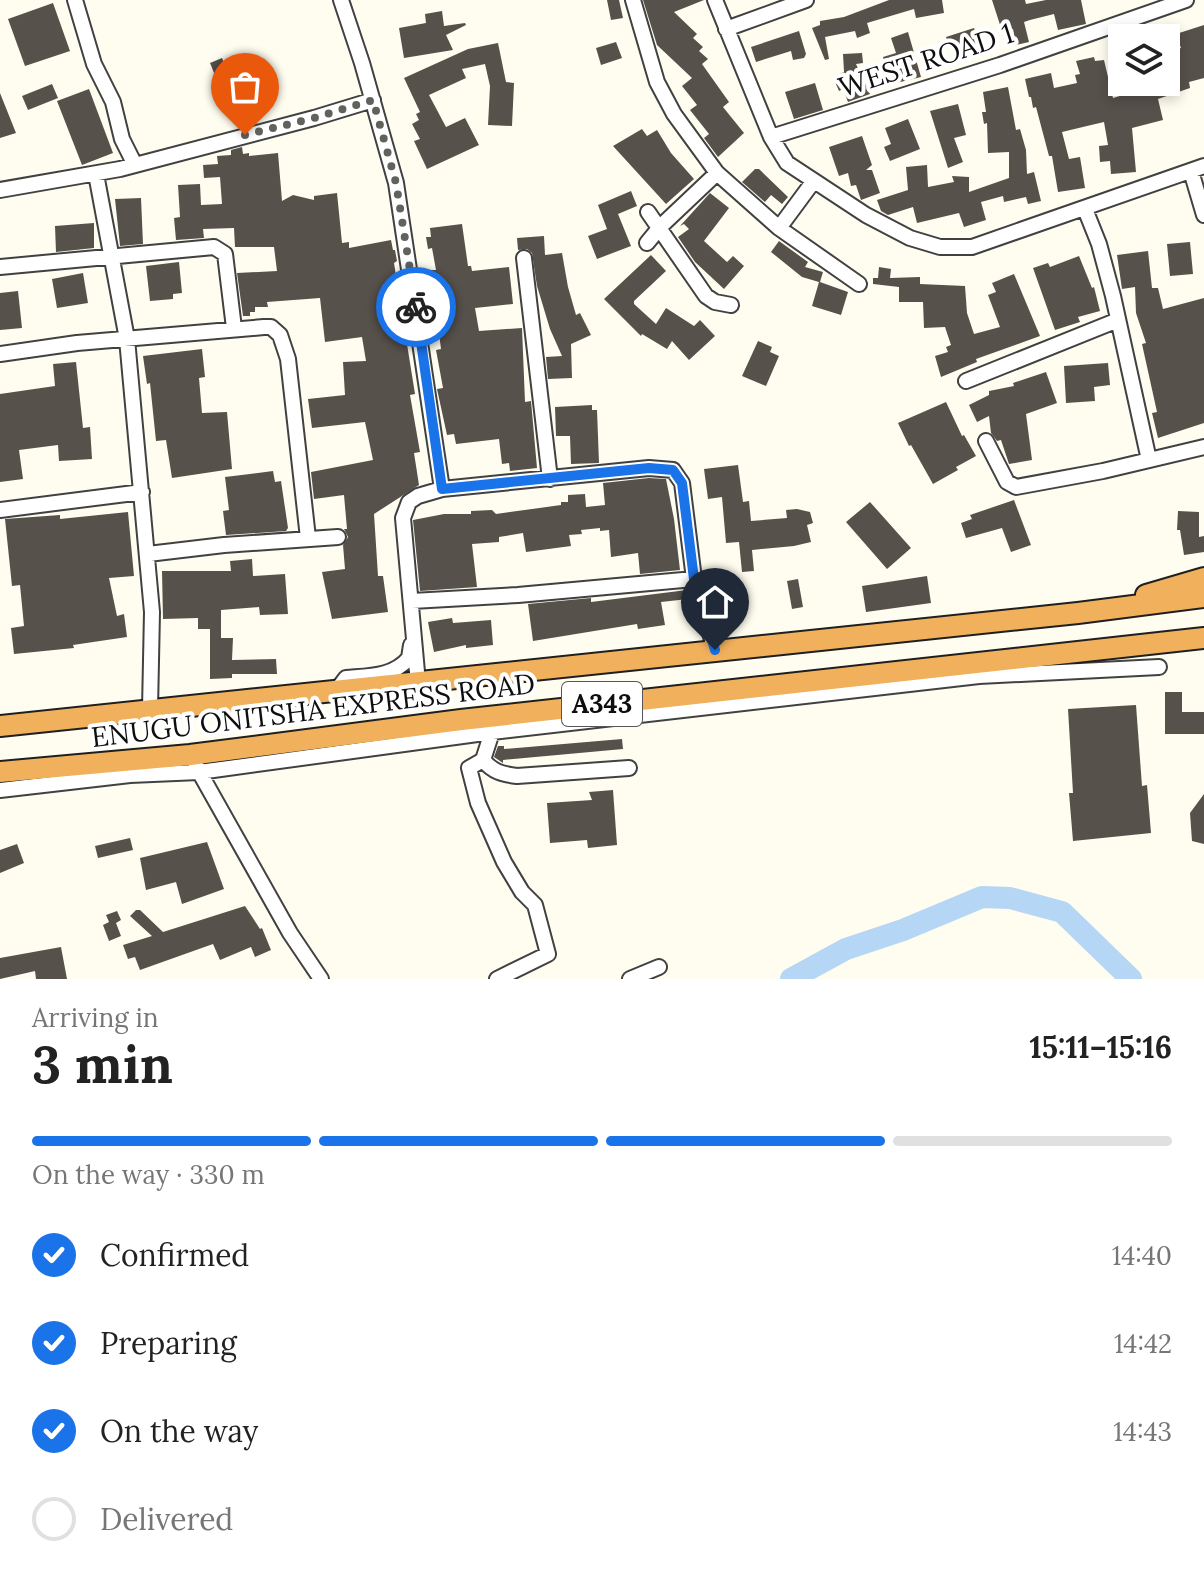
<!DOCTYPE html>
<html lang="en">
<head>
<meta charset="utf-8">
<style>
  :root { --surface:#fff; --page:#f6f6f6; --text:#222; --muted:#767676; --line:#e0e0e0; --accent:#1a73e8 }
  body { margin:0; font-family:Lora,serif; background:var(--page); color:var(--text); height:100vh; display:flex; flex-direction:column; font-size:30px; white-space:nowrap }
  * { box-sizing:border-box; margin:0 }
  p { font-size:26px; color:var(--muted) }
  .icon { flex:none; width:44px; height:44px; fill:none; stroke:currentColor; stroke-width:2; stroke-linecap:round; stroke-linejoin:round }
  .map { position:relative; height:979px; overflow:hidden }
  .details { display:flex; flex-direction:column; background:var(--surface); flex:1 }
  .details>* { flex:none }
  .fabs { position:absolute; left:1108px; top:24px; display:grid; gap:16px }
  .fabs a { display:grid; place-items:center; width:72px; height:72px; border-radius:0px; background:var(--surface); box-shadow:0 4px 12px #0003; font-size:40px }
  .pin { position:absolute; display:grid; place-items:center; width:68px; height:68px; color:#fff; margin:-82px -34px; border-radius:50% 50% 50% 0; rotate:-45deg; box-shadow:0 0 8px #0007 }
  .pin .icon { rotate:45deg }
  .courier { position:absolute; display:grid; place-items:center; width:80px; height:80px; margin:-40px; border:6px solid #1a73e8; border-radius:50%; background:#fff; color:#222; box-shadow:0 2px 10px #0007 }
  .overview em { font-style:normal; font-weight:700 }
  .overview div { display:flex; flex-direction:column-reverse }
  .overview { display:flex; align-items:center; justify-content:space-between; height:136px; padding:0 32px }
  h1 { font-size:52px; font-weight:700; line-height:60px }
  .bar { display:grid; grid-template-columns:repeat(4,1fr); gap:12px 8px; align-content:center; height:96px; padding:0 32px }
  .bar i { height:10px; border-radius:6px; background:var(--line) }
  .bar .active { background:var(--accent) }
  .bar p { grid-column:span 4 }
  ol { padding:0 32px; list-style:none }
  li { display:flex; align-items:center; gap:24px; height:88px }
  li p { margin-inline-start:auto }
  li .icon { padding:8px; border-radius:50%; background:var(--accent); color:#fff; stroke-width:4 }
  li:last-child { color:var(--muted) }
  li i { width:44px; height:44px; border:4px solid var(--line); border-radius:50% }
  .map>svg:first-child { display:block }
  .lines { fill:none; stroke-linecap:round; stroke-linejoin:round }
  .river { stroke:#b6d6f5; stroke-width:22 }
  .building { fill:#57514b }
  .minor-casing { stroke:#414141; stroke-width:18 }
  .highway-casing { stroke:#1f1f1f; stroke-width:24 }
  .minor { stroke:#fff; stroke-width:14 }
  .highway { stroke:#f0b05c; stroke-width:20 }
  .done { stroke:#62625d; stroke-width:8; stroke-dasharray:0 14.4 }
  .route { stroke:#1a73e8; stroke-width:10 }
  .labels { text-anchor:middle; stroke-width:8; stroke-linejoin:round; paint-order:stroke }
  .shield { fill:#fff; stroke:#565656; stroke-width:2 }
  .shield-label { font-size:26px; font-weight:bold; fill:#0e0e0e }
  .street-label { font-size:28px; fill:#0e0e0e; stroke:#fff }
</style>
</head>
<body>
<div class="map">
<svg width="1204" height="979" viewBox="0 0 1204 979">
  <rect width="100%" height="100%" fill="#fffdf0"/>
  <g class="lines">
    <path class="river" d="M791 979 846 949 903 930 982 897 1010 898 1062 912 1131 979"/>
  </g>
  <path class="building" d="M607 0H619L623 18 611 20Z
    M643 0H704L674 12 697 34 693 38 703 47 699 51 708 59 702 64 729 102 723 107 744 133 718 157 704 138 709 134 690 110 697 105 682 86 692 78 657 45Z
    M889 0H942L944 13 916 18 914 9 867 23 870 33 857 38 855 31 825 37 829 59 825 60 812 28 820 25V21L844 17Z
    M992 0H1025L1026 4 1046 0H1081L1086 24 1058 30 1054 14 1030 20 1024 22 1029 42 1016 45 1013 29 1002 31Z
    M53 3 70 51 25 66 8 19Z
    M442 11 444 26 465 23 466 25 446 35 453 50 404 58 399 28 426 23 425 14Z
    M1204 25V78L1189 82 1190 88 1158 99 1163 120 1132 128 1136 172 1111 174 1110 161 1100 162 1099 146 1108 145 1104 122 1087 126 1062 132 1069 159 1080 157 1085 188 1058 192 1052 156H1049L1036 107 1033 108 1031 97H1029L1025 79 1051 73 1054 88 1077 83 1075 75 1080 74 1076 61 1094 57 1095 61 1104 60 1113 98 1133 92 1152 86 1151 82H1166V76L1180 71 1174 50 1181 48 1176 34Z
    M974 28 982 54 964 60 959 43 949 46 946 37Z
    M799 31 806 54 804 58 793 60 791 51 756 62 751 47Z
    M908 32 921 77 892 84 883 57 896 53 891 38Z
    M616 42 622 58 601 65 596 48Z
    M498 43 506 82 514 83 512 126 488 125 490 86 485 64 462 69 466 78 429 95 446 127 465 118 479 145 427 169 414 141 420 139 412 124 419 120 416 114 420 112 404 78 468 49Z
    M862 53 863 63 856 64 870 94 848 102 843 89 839 91 833 77 844 72 843 54Z
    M222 58 236 92 241 90 252 122 238 127 225 88 221 90 210 63Z
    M815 83 823 110 794 119 785 92Z
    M52 84 58 98 28 110 22 96Z
    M1008 87 1016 130 1020 129 1026 150 1027 174 1034 172 1041 201 1028 204 1026 197 1004 202 1003 196 981 202 986 220 964 227 959 213 917 223 913 207 888 215 881 211 877 200 908 190 906 167 927 165 928 187 954 182 952 176 969 177V192L1009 178V152L988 153 987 123 984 124 982 112H986L983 92Z
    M89 89 113 153 82 165 57 101Z
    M0 93 16 133 0 138Z
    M958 104 966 135 954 138 963 162 948 168 930 111Z
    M908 119 920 149 890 161 884 147 891 144 885 128Z
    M642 129 647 136 657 130 671 153 694 179 666 204 613 146Z
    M862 136 872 165 866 170H872L880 193 861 200 856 185 851 186 848 173 839 176 829 147Z
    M242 147 243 154 249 153V156L278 153 282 201 293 195 314 200V196L337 193 342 243 349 242V248L391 240 393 250H395L397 261 394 263 415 394 410 395 420 452 414 453 419 485 374 514 378 576H383L388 612 332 619 322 572 345 569 343 545 348 537 344 529H347L344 495 314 499 311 472 373 460 365 422 312 428 308 399 345 395 343 362 366 361 362 337 325 342 320 298 267 302 268 307H255V312H250V316H243L237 273 277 271 274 247H235L234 228 203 229 204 238 176 240 174 218 180 217 178 185 200 184 201 205 222 204 220 177 204 178 203 165 218 164 217 156 231 155V150Z
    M755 169H759L788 197 782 204 771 195 765 202 742 182Z
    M631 191 637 206 618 214 631 246 597 259 588 236 607 229 598 205Z
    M710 193 729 208 704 241 727 262 733 256 744 266 724 289 695 262 678 237 689 229 684 224 680 226Z
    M141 198 143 244 120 246 115 199Z
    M94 223V248L56 252 55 226Z
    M462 224 468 266H471L472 271 509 267 513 304 475 308 479 331 522 328 525 402 531 401 537 468 510 471 509 463 502 464 499 439 456 444 454 434 447 435 437 389 443 388 436 350 441 349 431 270H436L432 248 428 249 426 237H431L430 228Z
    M544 236 545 255 562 253 568 287 576 315 580 313 591 335 571 344 572 378 548 379 546 357 562 356 550 329 537 286 532 253 527 249 518 250 517 238Z
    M779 241 808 262 805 267 823 272 820 282 848 292 841 315 812 306 819 282 802 277 771 252Z
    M1190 242 1193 274 1170 276 1167 244Z
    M1148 251 1152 288H1158L1163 309 1204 298V423L1158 438 1152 413 1157 412 1142 344 1146 343 1136 313 1135 287 1122 289 1117 255Z
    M651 255 666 271 634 301V304L656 324 666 308 694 326 700 320 715 336 689 360 672 341 667 349 642 334 641 336 604 299Z
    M1079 256 1092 288 1094 287 1100 311 1078 317 1080 322 1055 330 1033 268 1048 263 1050 267Z
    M179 262 182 293 173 294V299L150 301 146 266Z
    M879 267 891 269 890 278 920 277V284L965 286 967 313 974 334 1000 327 988 295 996 292 992 283 1014 274 1040 336 976 359 977 362 941 377 935 356 948 352 946 347 951 345 945 327 924 328 923 302H899V287L873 284V278H878Z
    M83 273 88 303 57 308 52 279Z
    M18 291 22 328 0 330V293Z
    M758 341 772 347 770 352 779 356 766 386 742 376Z
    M202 349 205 377 199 378 202 413 227 412 232 469 172 478 166 440 156 441 150 383 147 384 143 356Z
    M76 362 83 428 90 427 92 459 59 461 58 445 19 450 23 479 0 482V394L55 386 53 364Z
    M1108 363 1110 385 1094 387 1095 401 1066 403 1064 366Z
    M1046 372 1057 403 1026 414 1032 460 1009 464 1001 440 997 441 991 433 989 416 977 422 969 405 989 395V391L1014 386 1013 383Z
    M946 402 962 436 964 435 976 456 956 467 958 470 933 484 911 445 909 446 898 423Z
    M592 405V410H597L599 463 571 464 570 436H556L555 407Z
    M738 465 743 502 749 501 751 521 787 518 786 510 797 509 810 512 813 523 807 525 811 542 794 546 752 550 754 571 742 572 739 542 726 543 722 497 708 499 704 469Z
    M273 471 275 482 281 481 288 528 286 531 226 535 223 511 229 510 225 477Z
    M649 478 666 479 674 519 680 570 640 574 638 553 611 557 609 530 600 531V528L581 530 582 534 569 535 571 546 526 552 523 533 499 537V542L472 544 477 587 420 591 413 520 444 514H471V511L492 510 496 514 561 505V502H568V495L585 494 586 507 605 505 603 483Z
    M1014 500 1031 545 1011 552 1002 528 966 538 961 523 972 519 970 515Z
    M870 502 911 548 887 569 846 522Z
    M1178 511 1199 512V537L1204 536V552L1184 555 1180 530H1177Z
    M128 512 134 576 109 578 117 616 124 614 127 637 73 645 74 648 14 654 11 628 24 626 20 585 12 586 5 519 60 515V519Z
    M252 559 253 576 285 574 288 614 260 615 259 607 221 610V638H233L232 660 276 659 277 674H232V678L210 679V629H198V618L163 619 162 571H231L230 561Z
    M927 576 931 603 866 612 862 586Z
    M798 579 803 607 792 609 787 581Z
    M687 590 688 599 661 602 665 625 638 629 637 624 533 641 528 604 591 598V602Z
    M452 618 453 623 491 620 493 645 466 648V645L434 652 428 622Z
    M1165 692H1182V712H1204V734H1165Z
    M1136 705 1142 786 1147 785 1151 833 1073 841 1069 793H1073L1068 709Z
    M622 739 623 749 503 760V763L494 757 498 746H504V749Z
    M613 790 617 845 588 848 587 840 550 843 547 803 592 800 589 792Z
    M1204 794V844L1192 841 1190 813Z
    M130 838 133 850 98 858 95 846Z
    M207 842 224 889 182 904 176 882 146 890 140 858Z
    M17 844 24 863 0 873V850Z
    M245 906 260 929 262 928 271 950 255 957 251 947 220 960 213 944 140 970 135 957 128 959 123 945 152 936 130 916 136 910H140L163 932Z
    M117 911 121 920 116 923 121 936 109 941 103 925 109 922 106 915Z
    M61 947 67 979H36L35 971 0 979V958Z"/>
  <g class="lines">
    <g class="minor-casing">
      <path id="minor" d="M75 0 94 64 113 102 122 139 135 165
        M341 0 362 63 396 183 442 489
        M633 0 657 82 674 114 717 173
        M715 0 771 137 787 163 866 215 910 238 940 247H972L1204 166
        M726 29 806 0
        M771 137 1000 65 1186 0
        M1191 171 1204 215
        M96 174 127 339 152 612 150 709
        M0 190 120 169 314 118 373 100
        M1085 209 1099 244 1113 296 1149 460
        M648 212 706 296 715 302 731 305
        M779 228 813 182
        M647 243 661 226 717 173 779 228 859 284
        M524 258 550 479
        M0 267 214 247 225 254 234 328
        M0 354 77 343 264 327H271L280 335 288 359 308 538
        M966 381 1118 320
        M986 441 1007 482 1016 487 1103 471 1204 447
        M0 510 142 492
        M148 554 224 545 338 537
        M412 601 518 595 694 579
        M418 683 403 518 409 502 418 496 442 489 649 468 673 470 682 483 694 579 715 650
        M337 690 346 678C369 676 393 677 409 658L411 645
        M492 732 483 760C493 772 502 774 517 776L629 768
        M483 760 469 768 478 803 504 862 522 892 535 905 548 954 497 979
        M196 766 290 933 321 979
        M0 790 130 775 199 772 492 732 979 676 1159 667
        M630 979 659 967"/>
    </g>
    <g class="highway-casing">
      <path id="highway" d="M1146 595 1204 578
        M0 726 1078 613 1204 597
        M0 772 190 755 461 720 1204 638"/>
    </g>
    <use href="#minor" class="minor"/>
    <use href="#highway" class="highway"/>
  </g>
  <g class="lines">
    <path class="done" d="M245 135 314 118 373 100 396 183 416 307"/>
    <path class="route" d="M416 307 442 489 649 468 673 470 682 483 694 579 715 650"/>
  </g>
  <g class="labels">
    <rect class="shield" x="562" y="682" width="80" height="44" rx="6"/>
    <g class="shield-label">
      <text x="602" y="713">A343</text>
    </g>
    <g class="street-label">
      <text transform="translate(926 60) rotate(-18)" y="10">WEST ROAD 1</text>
      <text transform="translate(313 710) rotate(-7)" y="10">ENUGU ONITSHA EXPRESS ROAD</text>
    </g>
  </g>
</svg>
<div class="fabs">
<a><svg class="icon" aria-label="layers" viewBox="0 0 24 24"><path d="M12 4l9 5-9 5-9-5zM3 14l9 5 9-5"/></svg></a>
</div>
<div class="pin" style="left:245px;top:135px;background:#ea580c"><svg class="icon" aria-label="bag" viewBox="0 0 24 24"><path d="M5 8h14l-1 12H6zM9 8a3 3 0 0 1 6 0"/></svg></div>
<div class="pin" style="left:715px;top:650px;background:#1f2937"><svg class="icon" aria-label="home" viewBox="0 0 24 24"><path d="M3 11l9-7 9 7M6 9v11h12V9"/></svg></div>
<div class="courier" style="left:416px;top:307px"><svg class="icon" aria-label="bike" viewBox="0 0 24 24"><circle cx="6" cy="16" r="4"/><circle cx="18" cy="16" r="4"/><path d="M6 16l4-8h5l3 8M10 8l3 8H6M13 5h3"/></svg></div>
</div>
<section class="details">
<div class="overview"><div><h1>3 min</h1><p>Arriving in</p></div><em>15:11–15:16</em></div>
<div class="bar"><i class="active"></i><i class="active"></i><i class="active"></i><i></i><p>On the way · 330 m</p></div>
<ol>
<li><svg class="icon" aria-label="check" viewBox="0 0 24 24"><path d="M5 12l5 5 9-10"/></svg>Confirmed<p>14:40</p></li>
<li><svg class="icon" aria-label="check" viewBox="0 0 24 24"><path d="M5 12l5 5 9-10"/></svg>Preparing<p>14:42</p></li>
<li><svg class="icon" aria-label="check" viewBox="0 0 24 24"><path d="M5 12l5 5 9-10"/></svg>On the way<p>14:43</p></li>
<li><i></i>Delivered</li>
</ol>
</section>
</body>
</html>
